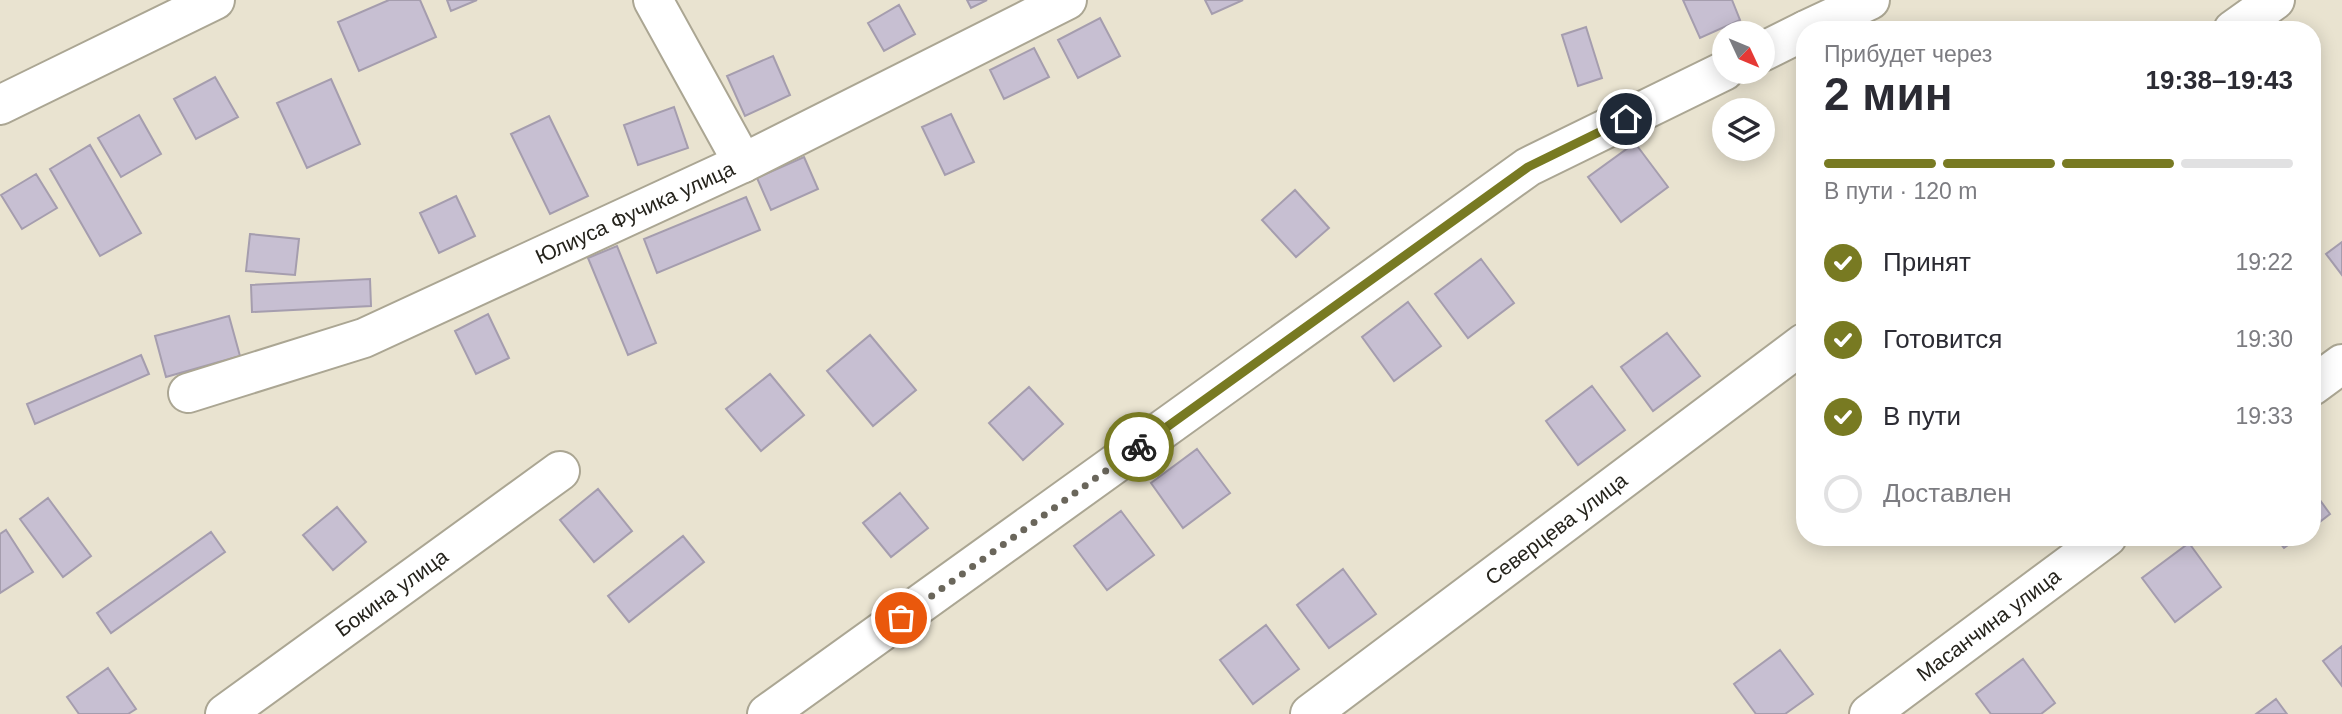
<!DOCTYPE html>
<html lang="ru">
<head>
<meta charset="utf-8">
<style>
  :root { --surface:#fff; --page:#f2f2f3; --text:#2b2b33; --muted:#7c7c81; --line:#e1e1e2; --accent:#787a22 }
  body { margin:0; font-family:Helvetica,sans-serif; background:var(--page); color:var(--text); height:100vh; display:flex; flex-direction:column; font-size:26px; white-space:nowrap }
  * { box-sizing:border-box; margin:0 }
  p { font-size:23px; color:var(--muted) }
  .icon { flex:none; width:38px; height:38px; fill:none; stroke:currentColor; stroke-width:2; stroke-linecap:round; stroke-linejoin:round }
  .map { position:relative; flex:1; overflow:hidden }
  .panel { position:absolute; left:1796px; top:21px; width:525px; height:525px; display:flex; flex-direction:column; background:var(--surface); border-radius:28px; box-shadow:0 4px 18px #0003 }
  .panel>* { flex:none }
  .needle { width:46px; rotate:134deg }
  .controls { position:absolute; left:1712px; top:21px; display:grid; gap:14px }
  .controls a { display:grid; place-items:center; width:63px; height:63px; border-radius:50%; background:var(--surface); box-shadow:0 4px 18px #0003; font-size:35px }
  .pin { position:absolute; display:grid; place-items:center; width:60px; height:60px; color:#fff; margin:-30px; border:4px solid #fff; border-radius:50%; box-shadow:0 2px 7px #0007 }
  .courier { position:absolute; display:grid; place-items:center; width:70px; height:70px; margin:-35px; border:5px solid #787a22; border-radius:50%; background:#fff; color:#222; box-shadow:0 2px 9px #0007 }
  .overview em { font-style:normal; font-weight:600 }
  .overview div { display:flex; flex-direction:column-reverse }
  .overview { display:flex; align-items:center; justify-content:space-between; height:119px; padding:0 28px }
  h1 { font-size:46px; font-weight:600; line-height:52px }
  .bar { display:grid; grid-template-columns:repeat(4,1fr); gap:10px 7px; align-content:center; height:84px; padding:0 28px }
  .bar i { height:9px; border-radius:5px; background:var(--line) }
  .bar .on { background:var(--accent) }
  .bar p { grid-column:span 4 }
  ol { padding:0 28px; list-style:none }
  li { display:flex; align-items:center; gap:21px; height:77px }
  li p { margin-inline-start:auto }
  li .icon { padding:7px; border-radius:50%; background:var(--accent); color:#fff; stroke-width:4 }
  li:last-child { color:var(--muted) }
  li i { width:38px; height:38px; border:4px solid var(--line); border-radius:50% }
  .map>svg:first-child { display:block }
  .building { fill:#c7bfd2; stroke:#a59dae; stroke-width:2 }
  .lines { fill:none; stroke-linecap:round; stroke-linejoin:round }
  .minor-casing { stroke:#aba693; stroke-width:42 }
  .major-casing { stroke:#aba693; stroke-width:42 }
  .minor { stroke:#fff; stroke-width:38 }
  .major { stroke:#fff; stroke-width:38 }
  .done { stroke:#6a665b; stroke-width:7; stroke-dasharray:0 12.6 }
  .route { stroke:#787a22; stroke-width:9 }
  .labels { text-anchor:middle; stroke-width:5; stroke-linejoin:round; paint-order:stroke }
  .street-label { font-size:21px; fill:#25231c; stroke:#fff }
</style>
</head>
<body>
<div class="map">
<svg width="2342" height="714" viewBox="0 0 2342 714">
  <rect width="100%" height="100%" fill="#e9e3d0"/>
  <path class="building" d="M389 0H420L436 37 359 71 338 22Z
    M447 0H477L451 11Z
    M967 0H987L971 8Z
    M1205 0H1243L1212 14Z
    M1683 0H1732L1740 20 1700 38Z
    M899 5 915 34 884 51 868 23Z
    M1100 18 1120 56 1078 78 1058 40Z
    M1586 27 1602 78 1578 86 1562 35Z
    M1034 48 1049 77 1004 99 990 70Z
    M773 56 790 95 745 116 727 76Z
    M215 77 238 117 196 139 174 99Z
    M331 79 360 144 307 168 277 103Z
    M674 107 688 148 638 165 624 125Z
    M951 114 974 162 945 175 922 127Z
    M139 115 161 154 121 177 98 138Z
    M549 116 588 196 550 214 511 134Z
    M1635 143 1668 187 1621 222 1588 177Z
    M90 145 141 233 100 256 50 169Z
    M804 157 818 189 771 210 757 178Z
    M36 174 57 208 22 229 1 195Z
    M1295 190 1329 228 1296 257 1262 220Z
    M456 196 475 236 439 253 420 213Z
    M746 197 760 230 657 273 644 239Z
    M250 234 299 239 295 275 246 271Z
    M2342 242V275L2326 254Z
    M617 246 656 343 628 355 588 258Z
    M1481 259 1514 303 1468 338 1435 294Z
    M370 279 371 306 252 312 251 285Z
    M1408 302 1441 346 1394 381 1362 337Z
    M488 314 509 358 476 374 455 331Z
    M229 316 240 356 166 377 155 336Z
    M1667 333 1700 376 1653 411 1621 367Z
    M870 335 916 390 873 426 827 371Z
    M141 355 149 374 35 424 27 404Z
    M770 374 804 415 761 451 726 409Z
    M1592 386 1625 430 1578 465 1546 421Z
    M1029 387 1063 424 1023 460 989 423Z
    M1197 449 1230 493 1183 528 1151 483Z
    M598 489 632 531 594 562 560 520Z
    M2312 489 2330 514 2312 528Z
    M900 493 928 528 891 557 863 523Z
    M48 498 91 556 63 577 20 519Z
    M337 507 366 542 333 570 303 535Z
    M1121 511 1154 555 1107 590 1074 546Z
    M6 530 33 572 0 593V534Z
    M211 532 225 552 111 633 97 613Z
    M683 536 704 562 629 622 608 596Z
    M2275 537H2299L2284 548Z
    M2189 543 2221 587 2175 622 2142 578Z
    M1343 569 1376 614 1329 648 1297 605Z
    M1266 625 1299 669 1253 704 1220 660Z
    M2342 646V686L2323 661Z
    M1780 650 1813 694 1785 714H1756L1734 684Z
    M2023 659 2055 703 2041 714H1991L1976 694Z
    M108 668 136 709 128 714H79L67 697Z
    M2276 699 2287 714H2256Z"/>
  <g class="lines">
    <g class="minor-casing">
      <g id="minor">
        <path d="M653 0 743 163"/>
        <path d="M1806 30 1870 0"/>
        <path d="M2233 30 2275 0"/>
        <path d="M1762 52 1804 31"/>
        <path d="M2312 386 2342 364"/>
        <path id="s1" d="M188 393 364 338 743 163 1067 0"/>
        <path id="s2" d="M225 714 560 471"/>
        <path d="M767 714 1528 167 1724 71"/>
        <path id="s3" d="M1310 714 1804 343"/>
        <path id="s4" d="M1869 714 2107 537"/>
      </g>
    </g>
    <g class="major-casing">
      <path id="major" d="M0 105 215 0"/>
    </g>
    <use href="#minor" class="minor"/>
    <use href="#major" class="major"/>
  </g>
  <g class="lines">
    <path class="done" d="M901 618 1139 447"/>
    <path class="route" d="M1139 447 1528 167 1626 119"/>
  </g>
  <g class="labels">
    <g class="street-label">
      <text dy="7" stroke="none"><textPath href="#s1" startOffset="483">Юлиуса Фучика улица</textPath></text>
      <text dy="7" stroke="none"><textPath href="#s3" startOffset="308">Северцева улица</textPath></text>
      <text dy="7" stroke="none"><textPath href="#s2" startOffset="206">Бокина улица</textPath></text>
      <text dy="7" stroke="none"><textPath href="#s4" startOffset="149">Масанчина улица</textPath></text>
    </g>
  </g>
</svg>
<div class="controls">
<a><svg class="needle" viewBox="-14 -14 28 28"><path d="M0-13l5 13h-10z" fill="#e53935"/><path d="M0 13l5-13h-10z" fill="#7c7c81"/></svg></a>
<a><svg class="icon" aria-label="layers" viewBox="0 0 24 24"><path d="M12 4l9 5-9 5-9-5zM3 14l9 5 9-5"/></svg></a>
</div>
<div class="pin" style="left:901px;top:618px;background:#ea580c"><svg class="icon" aria-label="bag" viewBox="0 0 24 24"><path d="M5 8h14l-1 12H6zM9 8a3 3 0 0 1 6 0"/></svg></div>
<div class="pin" style="left:1626px;top:119px;background:#1f2937"><svg class="icon" aria-label="home" viewBox="0 0 24 24"><path d="M3 11l9-7 9 7M6 9v11h12V9"/></svg></div>
<div class="courier" style="left:1139px;top:447px"><svg class="icon" aria-label="bike" viewBox="0 0 24 24"><circle cx="6" cy="16" r="4"/><circle cx="18" cy="16" r="4"/><path d="M6 16l4-8h5l3 8M10 8l3 8H6M13 5h3"/></svg></div>
<section class="panel">
<div class="overview"><div><h1>2 мин</h1><p>Прибудет через</p></div><em>19:38–19:43</em></div>
<div class="bar"><i class="on"></i><i class="on"></i><i class="on"></i><i></i><p>В пути · 120 m</p></div>
<ol>
<li><svg class="icon" aria-label="check" viewBox="0 0 24 24"><path d="M5 12l5 5 9-10"/></svg>Принят<p>19:22</p></li>
<li><svg class="icon" aria-label="check" viewBox="0 0 24 24"><path d="M5 12l5 5 9-10"/></svg>Готовится<p>19:30</p></li>
<li><svg class="icon" aria-label="check" viewBox="0 0 24 24"><path d="M5 12l5 5 9-10"/></svg>В пути<p>19:33</p></li>
<li><i></i>Доставлен</li>
</ol>
</section>
</div>
</body>
</html>
